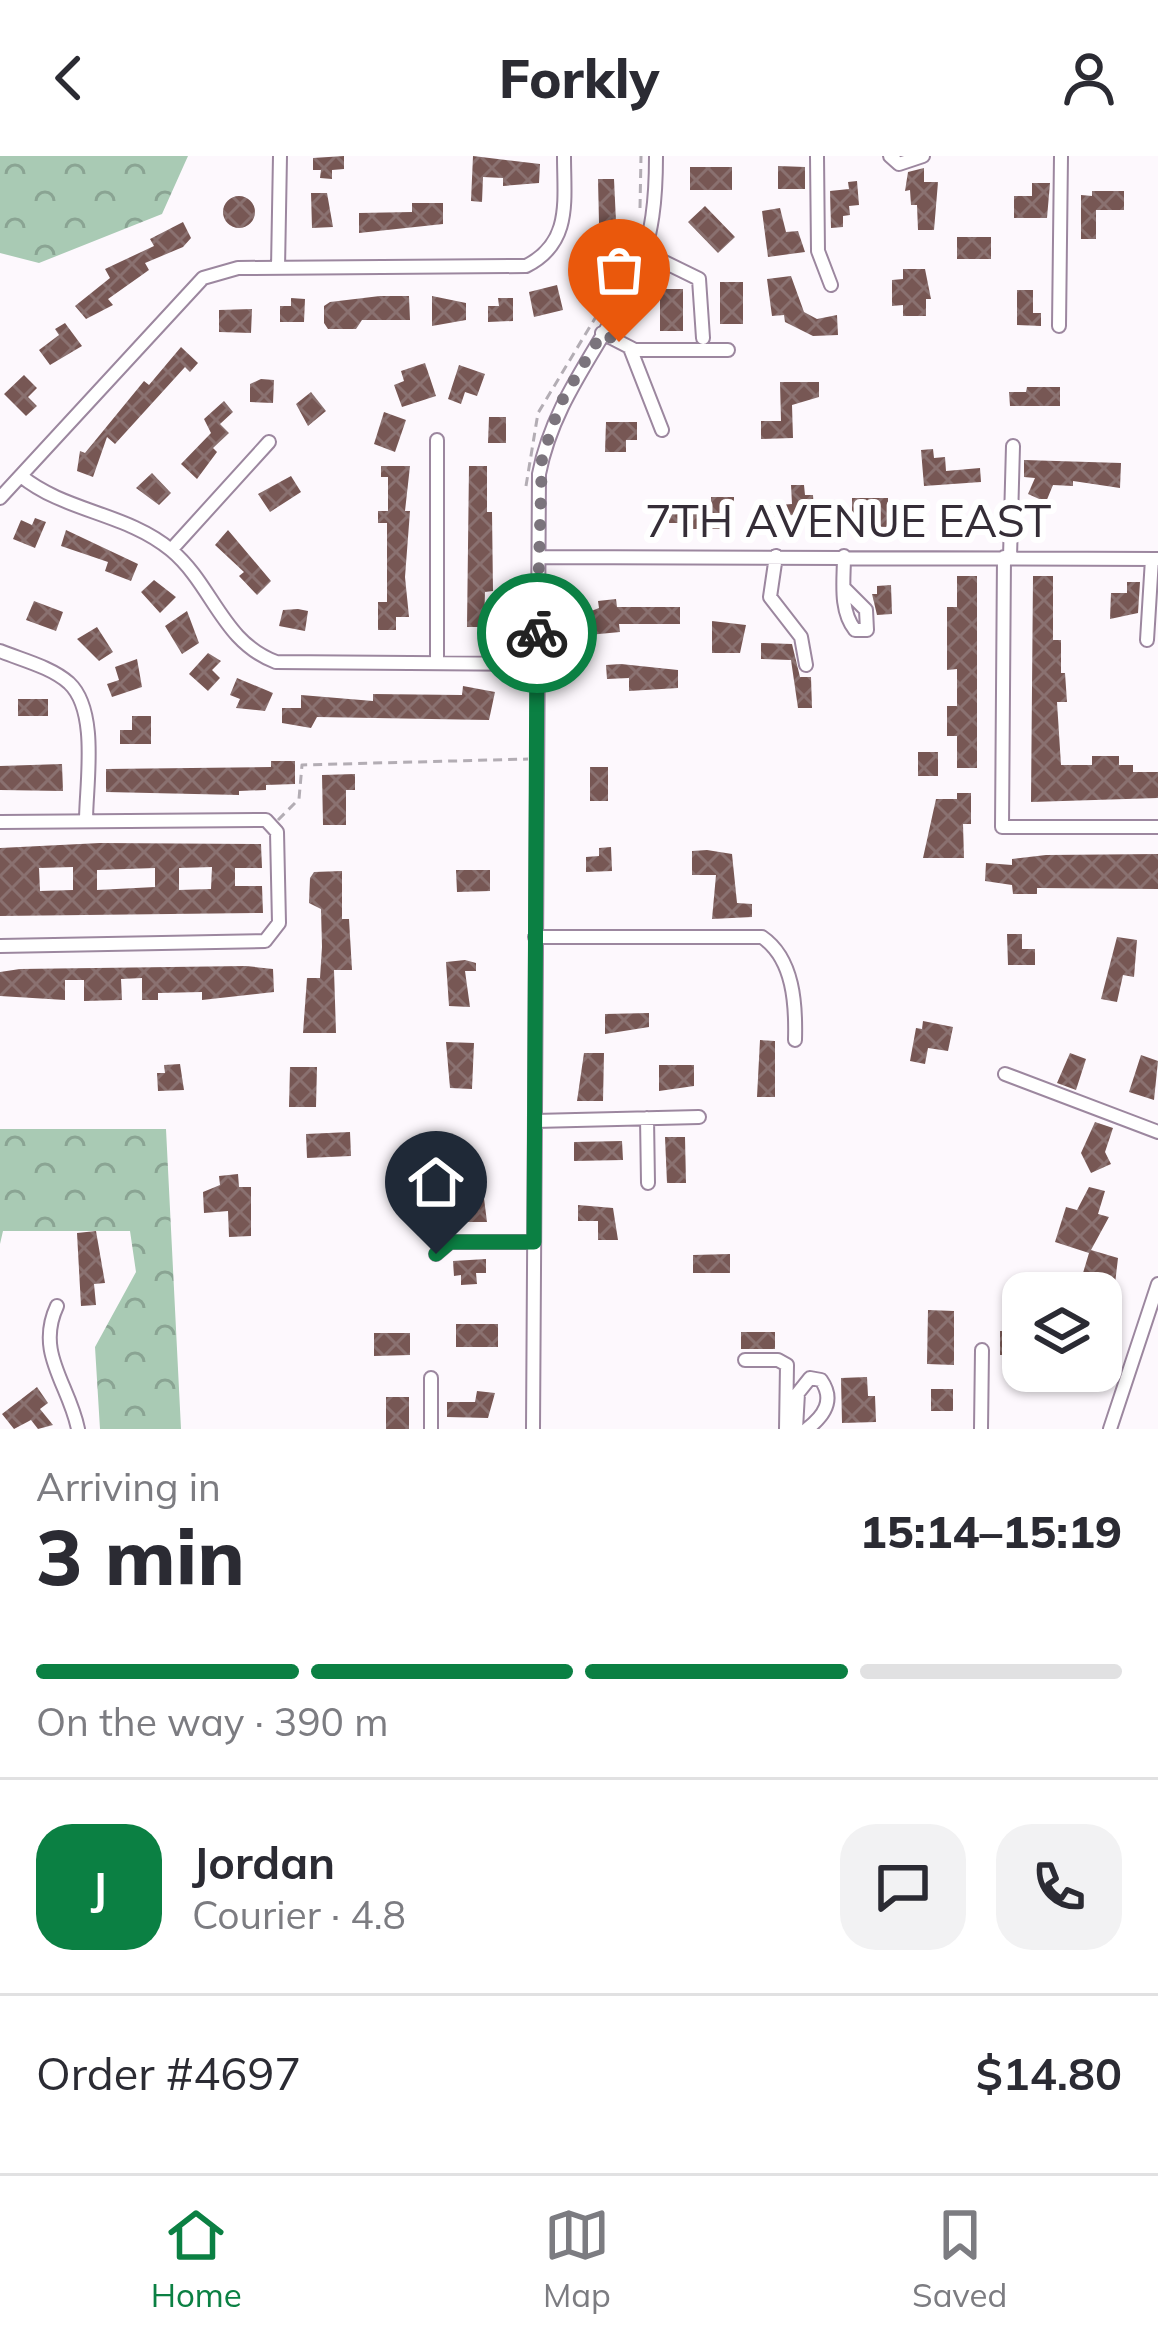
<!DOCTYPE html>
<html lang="en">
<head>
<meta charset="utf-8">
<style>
  :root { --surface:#fff; --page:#f2f2f3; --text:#2b2b33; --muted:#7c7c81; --line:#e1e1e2; --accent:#0b8043 }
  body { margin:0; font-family:Mulish,sans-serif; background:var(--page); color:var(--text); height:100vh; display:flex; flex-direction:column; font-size:45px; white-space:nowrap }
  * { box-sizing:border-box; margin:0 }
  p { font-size:39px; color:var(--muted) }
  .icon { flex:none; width:66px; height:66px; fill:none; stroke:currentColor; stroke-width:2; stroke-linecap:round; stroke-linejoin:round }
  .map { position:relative; height:1273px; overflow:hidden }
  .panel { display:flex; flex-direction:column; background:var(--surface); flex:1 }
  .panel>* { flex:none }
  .fabs { position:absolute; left:1002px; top:1116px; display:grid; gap:24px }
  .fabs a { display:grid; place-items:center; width:120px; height:120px; border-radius:24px; background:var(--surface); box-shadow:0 3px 9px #0004; font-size:60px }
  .pin { position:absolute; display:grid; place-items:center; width:102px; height:102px; color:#fff; margin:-123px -51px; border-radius:50% 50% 50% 0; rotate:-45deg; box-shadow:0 0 12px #0007 }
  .pin .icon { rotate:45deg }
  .courier { position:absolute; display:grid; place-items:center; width:120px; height:120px; margin:-60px; border:9px solid #0b8043; border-radius:50%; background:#fff; color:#222; box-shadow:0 3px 15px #0007 }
  .head em { font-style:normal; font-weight:800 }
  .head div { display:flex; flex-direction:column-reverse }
  .head { display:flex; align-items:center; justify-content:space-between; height:204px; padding:0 36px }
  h1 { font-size:78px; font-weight:800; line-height:90px }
  .bar { display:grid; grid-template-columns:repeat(4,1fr); gap:18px 12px; align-content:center; height:144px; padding:0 36px }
  .bar i { height:15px; border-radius:9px; background:var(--line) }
  .bar .current { background:var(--accent) }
  .bar p { grid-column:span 4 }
  .line { display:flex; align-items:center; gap:30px; padding:0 36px; border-top:3px solid var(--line) }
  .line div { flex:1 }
  .round { display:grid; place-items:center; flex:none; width:126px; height:126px; border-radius:36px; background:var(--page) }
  header { display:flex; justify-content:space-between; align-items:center; height:156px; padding:0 36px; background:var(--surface); font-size:54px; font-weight:800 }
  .dock { display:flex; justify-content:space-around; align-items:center; height:168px; border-top:3px solid var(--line); background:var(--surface); font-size:33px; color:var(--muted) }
  .dock a { display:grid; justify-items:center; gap:6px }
  .dock .current { color:var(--accent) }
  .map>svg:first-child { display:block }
  .forest { fill:url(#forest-crowns) }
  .building { fill:url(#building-cross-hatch); fill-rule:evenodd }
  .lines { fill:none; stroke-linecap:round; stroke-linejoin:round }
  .minor-casing { stroke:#9c879f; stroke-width:16 }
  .path { stroke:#b3adb4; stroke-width:3; stroke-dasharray:9 6; stroke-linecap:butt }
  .minor { stroke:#fff; stroke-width:12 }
  .done { stroke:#7b747c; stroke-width:12; stroke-dasharray:0 21.6 }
  .route { stroke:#0b8043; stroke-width:15 }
  .labels { text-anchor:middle; stroke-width:12; stroke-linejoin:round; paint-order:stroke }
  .street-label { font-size:45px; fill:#352d37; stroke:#fff }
</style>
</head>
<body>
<header><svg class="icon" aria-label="back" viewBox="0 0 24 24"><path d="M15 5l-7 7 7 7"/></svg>Forkly<svg class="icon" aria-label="person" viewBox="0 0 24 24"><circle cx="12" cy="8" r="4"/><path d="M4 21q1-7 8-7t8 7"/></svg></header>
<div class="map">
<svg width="1158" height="1273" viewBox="0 0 1158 1273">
  <defs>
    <pattern id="forest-crowns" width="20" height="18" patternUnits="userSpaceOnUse" patternTransform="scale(3)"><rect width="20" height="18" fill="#a9cab4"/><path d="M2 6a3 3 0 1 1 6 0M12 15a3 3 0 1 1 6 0" fill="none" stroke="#8aa493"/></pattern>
    <pattern id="building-cross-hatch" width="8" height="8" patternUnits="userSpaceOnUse" patternTransform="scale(3)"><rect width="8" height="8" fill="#775754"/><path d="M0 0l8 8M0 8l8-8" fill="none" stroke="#8a7170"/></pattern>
  </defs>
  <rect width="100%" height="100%" fill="#fdf8fd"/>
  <path class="forest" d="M0 0H188L162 58 39 107 0 97Z
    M0 973H166L181 1273H100L95 1191 136 1116 130 1075H3L0 1088Z"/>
  <path class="building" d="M344 0V13L332 14V23L320 22 321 14H313V2Z
    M473 0 540 8 539 27 503 30V22L483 21 482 46 471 45Z
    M778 10 805 11V33H778Z
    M690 11H732V34H690Z
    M924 12V26H938L934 74H918L917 49H911L910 34 905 35 908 16Z
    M598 23H614L616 66 599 67Z
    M857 25 859 49 849 50 850 59 843 60V71L831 72 830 35 849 33 848 26Z
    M1032 27H1050L1047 62H1014V40H1032Z
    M1092 35H1124V54H1096V83H1081V39L1092 40Z
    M311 37H327L333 71 312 72Z
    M223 56a16 16 0 1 1 32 0a16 16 0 1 1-32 0Z
    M412 47H443V68L359 77V57L412 56Z
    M705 50 735 81 718 97 688 66Z
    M780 52 786 76 798 75 805 96 768 101 762 55Z
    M183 66 191 82 183 91 145 107 149 114 108 143 113 149 86 163 75 150 110 122 105 113 154 90 150 83Z
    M593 79 614 89 606 115 584 105Z
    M957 81H991V103H957Z
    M903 113H925L931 143H926V160H903V149L892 150V124L903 123Z
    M791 120 804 156 817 163 837 159 838 179 813 180 785 166 784 159 772 160 767 123Z
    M720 126H743V168H720Z
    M557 129 563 154 534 161 529 136Z
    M660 133H683V175H660Z
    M1017 134H1033V157H1041V170L1017 169Z
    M380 140H409L410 164H362L356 173H328L324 167V150L330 146Z
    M432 140 466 147V164L432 170Z
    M291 142 305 143 304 166H280V150H291Z
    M498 142H513V165L488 166V150H499Z
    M252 153 251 177 219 176V154Z
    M65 167 82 190 50 209 39 194 59 179 55 173Z
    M181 191 198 207 190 216 185 211 115 288 107 281 93 321 77 315 80 295 85 297 144 225 149 229Z
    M425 207 436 240 402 251 394 229 404 225 401 215Z
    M459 209 485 218 477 240 465 236 461 248 448 243Z
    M24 219 37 232 28 241 37 250 26 260 4 238Z
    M261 223 274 224 273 247 250 246V228Z
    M780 226H819V241L792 249 793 282 761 283V265H781Z
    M1027 231H1060V250H1010L1009 236H1026Z
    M311 236 326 255 308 270 296 248Z
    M224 245 233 256 220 268 229 277 213 292 217 296 197 323 181 308 211 277 204 263Z
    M384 256 406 264 395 296 374 288Z
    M489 261H506V287H488Z
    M606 266H637V284H626V296H605Z
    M933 293 934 302 945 301 946 315 980 312 981 326 924 330 921 294Z
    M1024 304 1121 307 1120 332 1073 325V330L1053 329 1046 346 1028 338 1035 322 1024 321Z
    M381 310H410L405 355H410L405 421 409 461H396V474H378V446H387V367H378V355H388V321H381Z
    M469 310H487V356H492L493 435 485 436 484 471H467Z
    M152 317 171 337 159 349 136 332Z
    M291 320 301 336 270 356 258 338Z
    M791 329H804L805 339H813L814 355 765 364 764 350 792 348Z
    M711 341H734V373H691V367H669V348L711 352Z
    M852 342H888V371L852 370Z
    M35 362 46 366 35 392 13 383 21 364 32 369Z
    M66 374 138 408 131 425 105 415 108 406 61 390Z
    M228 374 271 425 257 439 239 420 244 416 215 389Z
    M957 420H977V612H957V580H947V550H957V513L947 514V451H957Z
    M1033 420H1053V484H1061V517H1065L1067 546H1057L1061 609H1092V600H1119V609H1133V616H1158V642L1031 646Z
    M154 424 176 441 160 457 141 436Z
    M1127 426H1140L1138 457 1110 463 1111 437H1127Z
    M891 429 892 458 877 459 872 438H877V430Z
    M616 443 617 451H680V468H619L620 476 578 480 576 461 599 452 598 445Z
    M34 445 63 456 56 475 26 464Z
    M298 453 308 455 305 475 279 470 283 454Z
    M187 455 199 487 182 498 165 470Z
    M712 465 746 469 740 497H712Z
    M97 471 113 496 99 505 77 483Z
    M761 487 792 488 800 521H811L812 552H798L791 504 761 503Z
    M208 497 221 505 212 514 220 522 208 535 189 518Z
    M137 503 142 531 112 541 107 528 119 524 115 511Z
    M621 508 678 514V532L629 535V522L607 523 606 509Z
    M237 522 273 537 265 555 236 552 240 543 230 539Z
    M463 530 495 536 489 564 317 561 311 572 282 567V552H301V539L373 545V538L462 539Z
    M18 543H48V560H18Z
    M132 560H151V588H120V574H132Z
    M918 596H938V620H918Z
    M271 605H295V628L266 629V634L239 635V639L106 636V613L271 611Z
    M62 608 63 635 0 634V610Z
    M590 611H608V645H590Z
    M355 618V634H346V669H323L322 619Z
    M957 637H971V668H963L964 702H923L936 643H957Z
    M100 687 261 688 262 712H235V730H262L263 757 0 760V692ZM73 711V734L40 735 39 712ZM212 711 211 733 179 734V712ZM155 712V731L97 734V714Z
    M611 691 612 715 586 716V701L599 700V692Z
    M707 694 732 698 737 747 752 748V761L712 763 716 719H692V695Z
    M1158 698V733L1037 732V738H1013L1012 729 985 725 986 707 1012 709V703L1046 699Z
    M456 714H490V735L457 736Z
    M342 715V763H349L352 814H334L336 877H303L307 822H320L322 791 321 753 309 747 310 722 314 716Z
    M1007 778H1022V793H1035V809H1008Z
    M1117 781 1137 784 1134 821 1123 819 1117 846 1101 843Z
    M465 804 476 807V815H465L470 851 449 850 446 806Z
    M246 810 273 813 274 836 202 844V836L158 837V844H142V822L121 823 122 844 84 845V824H65V844L0 840V816L20 813Z
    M649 857V871L605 878V858Z
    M923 865 953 871 948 895 928 892 925 908 910 905 916 872 922 873Z
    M760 884 775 885V941H757Z
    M446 886 474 887 472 933 450 932Z
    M584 897H604L603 945H577Z
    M1070 897 1086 903 1076 934 1057 927Z
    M1141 899 1158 905 1154 944 1129 936Z
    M180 908 184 934 158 935 157 917H165L164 909Z
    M659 909H694V930L659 935Z
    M290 911H317L316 951H289Z
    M1095 966 1113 972 1105 996 1111 1008 1091 1017 1081 997Z
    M350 976 351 1000 307 1002 306 978Z
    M665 981H685L686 1027H667Z
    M622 985 623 1004 574 1005V986Z
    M480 1011 487 1066H468L467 1024 456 1025 455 1014Z
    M238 1018 239 1031H251V1080L229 1081 228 1055 204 1057 203 1036 220 1029 219 1020Z
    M1089 1031 1105 1035 1098 1058 1109 1061 1091 1094 1118 1102 1115 1128 1109 1126 1106 1135 1080 1127 1089 1097 1055 1086 1066 1051 1077 1054Z
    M578 1049 613 1052 618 1084H598V1065H578Z
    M96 1075 105 1127 94 1128 96 1149 81 1150 77 1077Z
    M730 1098V1117H693V1099Z
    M486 1103V1117H476L477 1128 461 1129V1119L454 1120 453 1105Z
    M928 1154 954 1155V1209L927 1208Z
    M456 1168H498V1191H456Z
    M1000 1175H1020V1199H1000Z
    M741 1176H775V1193H741Z
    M374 1177H410V1199L374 1200Z
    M867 1221 868 1240H875L876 1266 842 1267 841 1222Z
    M37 1231 48 1247 40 1253 53 1269 38 1273 31 1264 14 1273 2 1258Z
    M931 1233H953V1255H931Z
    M477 1235 495 1237 488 1262 447 1261V1246H475Z
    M386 1241H409V1273H386Z"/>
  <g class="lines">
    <g class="minor-casing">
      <path id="minor" d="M817 0 818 95 831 129
        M890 0 899 8 923 0
        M644 96 699 123 703 182
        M278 112 280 0
        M1059 170 1061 0
        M602 177 635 194H728
        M630 192 662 274
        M437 284V507
        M21 320C65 356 127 357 171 394 213 429 222 486 276 506L536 508
        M0 342 203 122 238 112 526 110C572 87 564 45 564 0
        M171 394 269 286
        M776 400 770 441 801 481 806 509
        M539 401 1158 403
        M1004 401 1002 671H1158
        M1010 401 1013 290
        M844 432 866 454 867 474H855C839 454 844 424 844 400
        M1147 484 1152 403
        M0 495C22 504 51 511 69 527 99 555 86 628 86 665
        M0 666 266 664 277 676 279 767 265 785 0 790
        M535 781H762C794 803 796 849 795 884
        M1005 918 1158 976
        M647 962 648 1027
        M535 965 699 961
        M436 1098 450 1086H534
        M57 1150C35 1197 69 1228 78 1273
        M745 1204H778L787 1209 786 1273
        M431 1222V1273
        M533 1273 539 318C554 241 604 188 636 118 653 81 656 40 656 0
        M796 1273 798 1237 810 1222 821 1224C835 1244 824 1260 807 1273
        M981 1273 982 1194
        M1110 1273 1158 1128"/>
    </g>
    <path class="path" d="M640 52 641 0
      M526 330 538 257 618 124
      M278 664 299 643 302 609 528 603"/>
    <use href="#minor" class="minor"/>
  </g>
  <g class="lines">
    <path class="done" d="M537 477 542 302 560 248 602 177 619 186"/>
    <path class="route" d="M436 1098 450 1086H534L537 477"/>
  </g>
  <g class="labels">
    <g class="street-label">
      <text x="848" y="381">7TH AVENUE EAST</text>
    </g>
  </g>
</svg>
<div class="fabs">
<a><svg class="icon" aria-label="layers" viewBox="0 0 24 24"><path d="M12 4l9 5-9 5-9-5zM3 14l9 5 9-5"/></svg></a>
</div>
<div class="pin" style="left:619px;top:186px;background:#ea580c"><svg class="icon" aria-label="bag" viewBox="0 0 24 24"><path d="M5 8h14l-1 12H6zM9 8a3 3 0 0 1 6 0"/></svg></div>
<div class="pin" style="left:436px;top:1098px;background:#1f2937"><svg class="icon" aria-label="home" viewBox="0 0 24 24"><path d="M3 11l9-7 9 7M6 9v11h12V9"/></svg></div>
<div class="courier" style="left:537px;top:477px"><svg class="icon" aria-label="bike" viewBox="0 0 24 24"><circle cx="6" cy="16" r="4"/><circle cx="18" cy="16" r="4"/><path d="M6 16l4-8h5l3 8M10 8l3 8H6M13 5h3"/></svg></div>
</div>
<section class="panel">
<div class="head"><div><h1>3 min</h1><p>Arriving in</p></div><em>15:14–15:19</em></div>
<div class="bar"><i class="current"></i><i class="current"></i><i class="current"></i><i></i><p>On the way · 390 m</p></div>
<div class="line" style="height:216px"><b class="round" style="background:var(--accent);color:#fff">J</b><div><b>Jordan</b><p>Courier · 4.8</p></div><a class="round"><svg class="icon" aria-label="chat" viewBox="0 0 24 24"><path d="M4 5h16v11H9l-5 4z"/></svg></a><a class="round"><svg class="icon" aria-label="phone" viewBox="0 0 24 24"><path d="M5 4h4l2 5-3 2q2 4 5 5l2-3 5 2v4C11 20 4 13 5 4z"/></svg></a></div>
<div class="line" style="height:156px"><div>Order #4697</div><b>$14.80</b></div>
</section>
<nav class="dock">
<a class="current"><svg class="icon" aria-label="home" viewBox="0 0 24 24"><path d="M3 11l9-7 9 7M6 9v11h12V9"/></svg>Home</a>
<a><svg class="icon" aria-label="map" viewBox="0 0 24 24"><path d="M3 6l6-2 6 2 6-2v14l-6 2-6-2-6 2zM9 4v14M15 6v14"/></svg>Map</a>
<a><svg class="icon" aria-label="saved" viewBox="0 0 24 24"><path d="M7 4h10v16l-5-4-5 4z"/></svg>Saved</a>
</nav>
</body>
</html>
